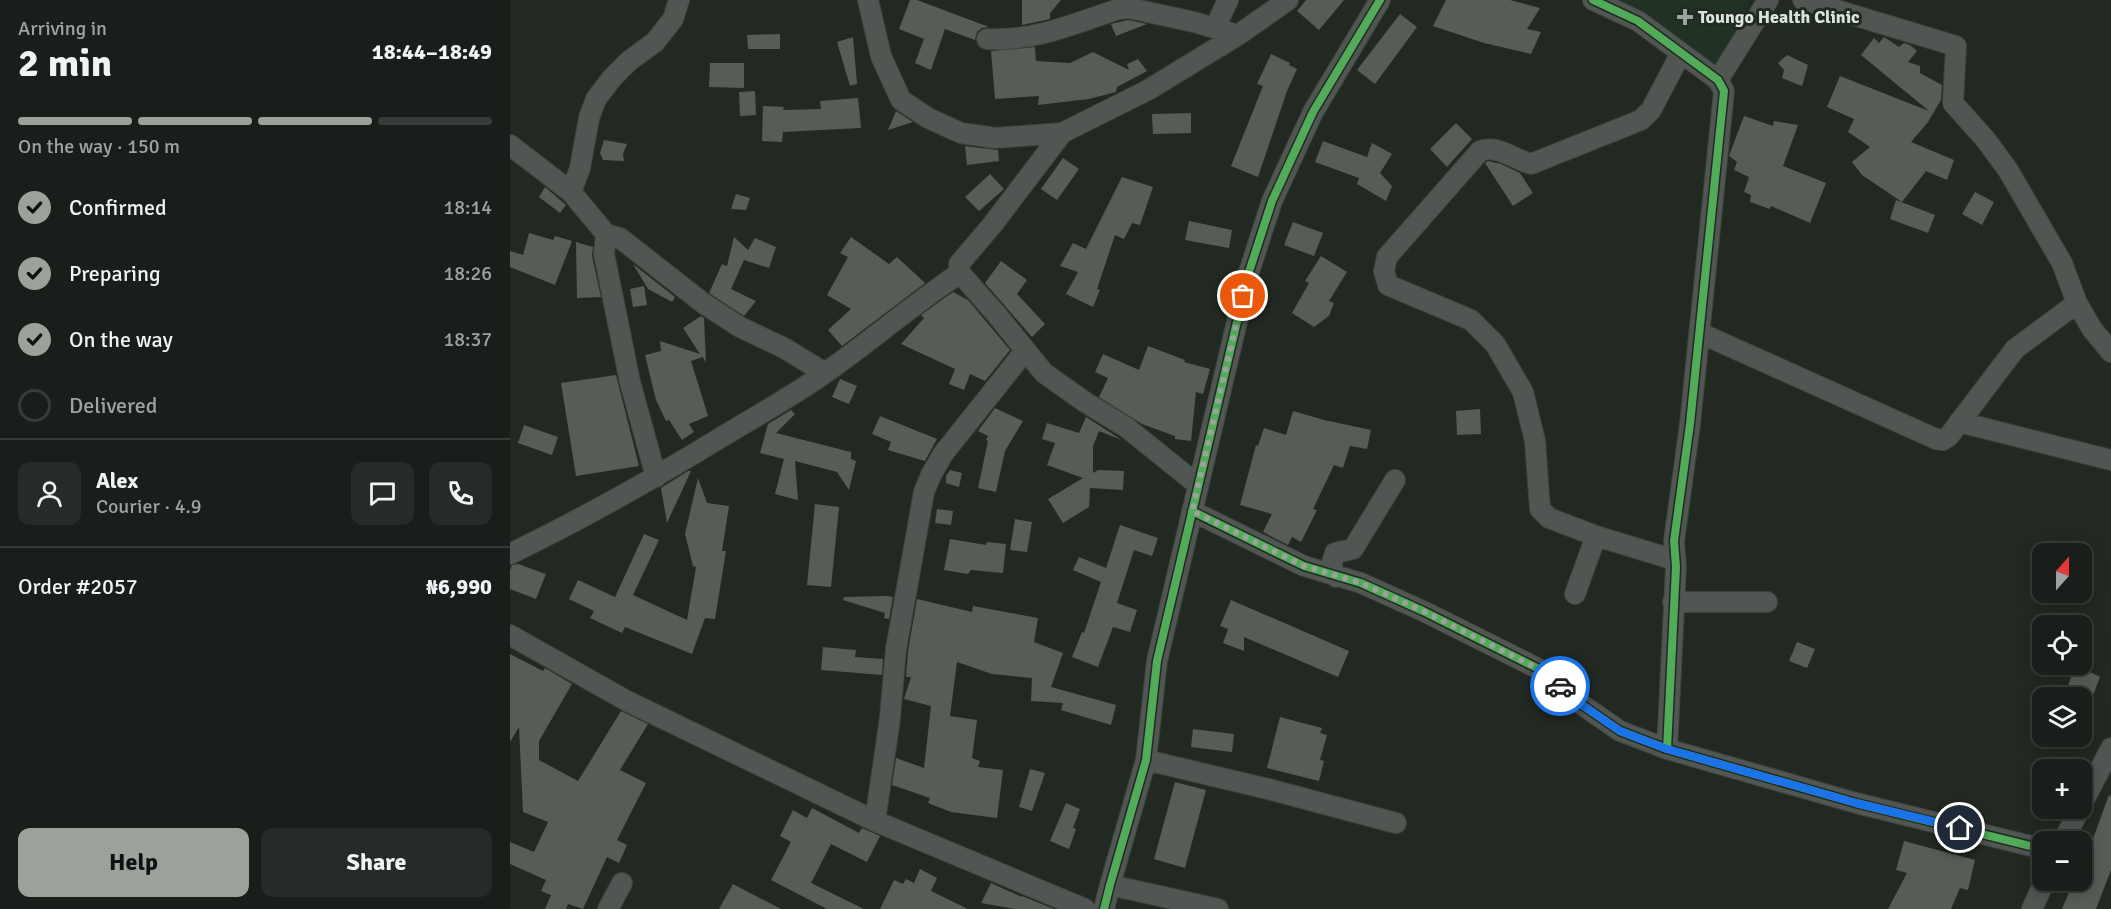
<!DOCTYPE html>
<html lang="en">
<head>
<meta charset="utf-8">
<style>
  :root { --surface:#1a1e1a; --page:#272b27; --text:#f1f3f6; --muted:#9fa2a2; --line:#383c39; --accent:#9ba29b }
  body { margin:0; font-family:Signika,sans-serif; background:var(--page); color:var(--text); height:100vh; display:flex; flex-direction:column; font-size:22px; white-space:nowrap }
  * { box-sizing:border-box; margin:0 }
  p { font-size:20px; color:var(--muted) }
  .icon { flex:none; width:33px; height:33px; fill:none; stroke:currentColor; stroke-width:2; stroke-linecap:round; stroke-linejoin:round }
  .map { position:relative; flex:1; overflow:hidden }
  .sheet { display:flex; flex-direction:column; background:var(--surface); width:510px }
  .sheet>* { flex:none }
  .needle { width:39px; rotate:21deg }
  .controls { position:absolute; left:1522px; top:543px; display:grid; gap:12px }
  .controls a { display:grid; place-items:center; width:60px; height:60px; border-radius:12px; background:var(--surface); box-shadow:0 3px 15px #0003,0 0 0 2px var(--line); font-size:30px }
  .pin { position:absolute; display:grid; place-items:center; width:51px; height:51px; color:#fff; margin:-26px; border:3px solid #fff; border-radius:50%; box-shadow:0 2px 6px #0007 }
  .courier { position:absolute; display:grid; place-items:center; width:60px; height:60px; margin:-30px; border:4px solid #1a73e8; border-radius:50%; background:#fff; color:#222; box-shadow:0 2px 8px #0007 }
  .overview em { font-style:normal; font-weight:700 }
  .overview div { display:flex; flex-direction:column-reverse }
  .overview { display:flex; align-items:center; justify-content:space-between; height:102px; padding:0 18px }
  h1 { font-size:39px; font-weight:700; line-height:45px }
  .bar { display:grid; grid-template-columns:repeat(4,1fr); gap:9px 6px; align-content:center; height:72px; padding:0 18px }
  .bar i { height:8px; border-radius:4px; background:var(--line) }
  .bar .selected { background:var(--accent) }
  .bar p { grid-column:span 4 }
  .line { display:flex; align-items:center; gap:15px; padding:0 18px; border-top:2px solid var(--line) }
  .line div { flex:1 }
  .round { display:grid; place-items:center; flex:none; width:63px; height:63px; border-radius:12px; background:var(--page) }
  ol { padding:0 18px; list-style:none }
  li { display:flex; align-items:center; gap:18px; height:66px }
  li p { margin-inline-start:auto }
  li .icon { padding:6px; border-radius:50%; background:var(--accent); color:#111; stroke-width:4 }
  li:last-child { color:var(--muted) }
  li i { width:33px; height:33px; border:3px solid var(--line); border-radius:50% }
  .button { display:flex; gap:12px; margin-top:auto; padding:12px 18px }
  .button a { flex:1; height:69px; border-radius:12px; background:var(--accent); color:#111; font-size:24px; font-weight:700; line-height:69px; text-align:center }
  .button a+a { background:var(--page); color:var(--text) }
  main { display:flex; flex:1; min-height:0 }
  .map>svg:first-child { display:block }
  .built { fill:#213123 }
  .building { fill:#575c57 }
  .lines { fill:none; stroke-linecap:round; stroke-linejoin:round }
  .minor-casing { stroke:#3e433e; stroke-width:22 }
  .minor { stroke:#515652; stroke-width:20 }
  .cycleway-casing { stroke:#1f2b20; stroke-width:11 }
  .cycleway { stroke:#51ab58; stroke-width:8 }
  .done { stroke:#9ba29b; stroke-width:6; stroke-dasharray:0 10.8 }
  .route { stroke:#1a73e8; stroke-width:8 }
  .poi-dot { fill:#9ba29b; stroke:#1f2b20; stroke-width:2 }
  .labels { text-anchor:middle; stroke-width:6; stroke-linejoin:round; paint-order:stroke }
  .poi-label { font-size:18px; font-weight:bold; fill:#dce3dc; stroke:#1f2b20; text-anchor:start }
</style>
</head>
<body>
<main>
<section class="sheet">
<div class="overview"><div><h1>2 min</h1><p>Arriving in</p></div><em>18:44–18:49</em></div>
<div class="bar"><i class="selected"></i><i class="selected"></i><i class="selected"></i><i></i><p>On the way · 150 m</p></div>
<ol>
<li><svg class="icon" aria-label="check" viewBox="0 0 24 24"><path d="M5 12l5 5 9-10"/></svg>Confirmed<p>18:14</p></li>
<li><svg class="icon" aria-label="check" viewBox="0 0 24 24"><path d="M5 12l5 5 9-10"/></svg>Preparing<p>18:26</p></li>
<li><svg class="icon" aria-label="check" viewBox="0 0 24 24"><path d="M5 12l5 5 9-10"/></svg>On the way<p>18:37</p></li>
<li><i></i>Delivered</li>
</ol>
<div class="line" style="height:108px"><a class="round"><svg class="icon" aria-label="person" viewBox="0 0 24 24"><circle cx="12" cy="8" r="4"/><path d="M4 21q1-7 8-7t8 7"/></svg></a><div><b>Alex</b><p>Courier · 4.9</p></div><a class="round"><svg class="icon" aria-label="chat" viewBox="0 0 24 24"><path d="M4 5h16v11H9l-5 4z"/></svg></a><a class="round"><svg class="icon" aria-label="phone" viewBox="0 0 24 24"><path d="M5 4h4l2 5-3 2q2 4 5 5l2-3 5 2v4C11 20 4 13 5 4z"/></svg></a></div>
<div class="line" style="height:78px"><div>Order #2057</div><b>₦6,990</b></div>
<div class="button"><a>Help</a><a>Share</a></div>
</section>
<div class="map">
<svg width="1601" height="909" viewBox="0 0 1601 909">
  <rect width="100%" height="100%" fill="#222822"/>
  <path class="built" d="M1106 0H1240L1211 66 1130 35Z"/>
  <path class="building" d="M400 0H407L479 27 472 28 467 32 465 40 435 29 421 70 405 63 414 39 389 29Z
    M512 0H551L540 13V19L512 25Z
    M796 0H834L809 30 787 11Z
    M936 0H1000L1030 8 1017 29 1031 32 1021 54 974 43 923 26Z
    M890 14 907 27 865 84 847 70Z
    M618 20 637 24 606 36 601 24Z
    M270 34V49H238L237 35Z
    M343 37 347 84 340 86 327 42Z
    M1374 37 1389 47 1394 43 1400 45 1407 51 1398 62 1410 66V73L1432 85 1431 100 1418 122 1401 142 1444 160 1437 180 1416 171 1392 202 1352 175 1342 162 1360 147 1338 132 1344 119 1317 107 1330 76 1419 111 1351 55 1364 38 1369 43Z
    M525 47 526 61 560 63 583 52 619 70 617 64 628 59 637 71 607 87 606 92 579 99 528 105 529 96 485 99 481 51Z
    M761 54 780 63 779 65 787 69 777 91 748 177 721 166 753 86 747 84Z
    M1277 55 1298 65 1292 86 1272 78 1274 70 1268 63Z
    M200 63H234V88L199 87Z
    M245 91 246 115 230 116 229 92Z
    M348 98 351 128 273 132 272 142 252 141 253 106 274 107 273 110 311 109 310 101Z
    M386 111 403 122 378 130Z
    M681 113V133L643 134 642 114Z
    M1234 116 1263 126 1264 121 1288 125 1273 166 1316 183 1300 223 1261 206 1260 209 1240 202 1241 195 1234 192 1239 177 1224 170 1227 162 1219 156Z
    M946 123 962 139 937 167 920 149Z
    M94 140 117 144 113 154 114 161 93 160 90 153Z
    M813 141 857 157 862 143 882 154 870 173 882 186 876 201 847 184 849 178 805 162Z
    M455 146 488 150 489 161 457 165Z
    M553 158 569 169 547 200 531 189Z
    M978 161 991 164 1010 173 1023 193 1003 206 975 163Z
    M480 174 494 189 469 211 455 197Z
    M612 177 643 187 630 225 622 223 614 239 605 235 587 289 590 290 583 307 556 294 568 272 550 266 563 243 576 249Z
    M35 187 56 205 50 213 29 197Z
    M1465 192 1484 202 1472 225 1452 214Z
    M226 194 240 198 236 210 221 209Z
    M1386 200 1425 215 1418 233 1380 219Z
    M679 221 722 230 719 248 675 240Z
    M783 222 813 233 804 256 774 245Z
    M19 233 43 240 45 236 62 241 45 285 0 267V251L13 255Z
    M224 237 238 250 245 238 266 247 259 268 234 260 221 289 246 301 234 316 199 293 212 264 217 266Z
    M341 237 379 264 387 257 415 283 332 346 318 330 341 309 317 295 338 257 330 253Z
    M66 242 83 247 82 256 91 297 67 298Z
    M811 256 837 272 819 301 824 303 819 316 804 327 782 313 799 283 795 281Z
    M491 261 517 280 507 294 535 324 522 337 475 283Z
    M123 264 165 297 162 302 138 289Z
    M134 286 137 305 123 307 120 289Z
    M443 292 458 300 500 350 475 381 460 374 454 390 439 384 445 369 391 344 414 318 411 315Z
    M191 316 194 318 196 363 193 357 181 361 198 416 179 424 184 432 172 440 159 420 156 421 146 400 135 355 151 351 150 341 190 354 173 328Z
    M638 346 675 360 674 362 700 369 693 394 686 392 681 441 665 439V436L632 424 589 397 598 378 585 372 593 354 629 370Z
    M106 375 129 466 66 476 51 383Z
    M330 379 347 386 339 404 322 397Z
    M485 408 513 421 495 451 486 492 468 488 478 441 476 440 478 436 468 431Z
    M970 409 971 434 947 435 946 411Z
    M281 410 285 414 266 433 341 452V459L346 461 339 490 327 472 285 461 288 500 265 494 274 459 250 453 258 424Z
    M783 411 814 420 861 430 857 449 840 446 833 468 824 465 803 509 807 510 791 542 782 537 778 545 753 532 762 514 730 505 746 445 748 446 754 428 776 435Z
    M370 416 427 439 415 461 378 450 381 442 362 434Z
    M576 417 612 440 589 431 583 446V473L588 470 614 471 613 490 580 488 579 507 553 523 538 499 573 478 537 465 545 443 532 439 537 423 569 433Z
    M14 425 48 437 42 455 8 443Z
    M440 470 452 473 449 487 436 483V476Z
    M178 471H181L157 523 151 488Z
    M188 478 197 503 219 506 212 551H216L205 619 195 618 182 654 115 627 112 633 80 618 84 611 59 599 68 580 105 597 134 534 149 540 123 595 177 620 186 567 183 566 175 534Z
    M305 504 329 507 321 587 297 585Z
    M427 509 443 511 441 525 425 523Z
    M505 519 522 522 517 552 500 550Z
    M610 525 648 538 642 556 624 550 607 603 627 610 620 632 603 627 588 667 562 657 572 632 574 633 591 582 563 570 569 557 596 568Z
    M440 539 476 545 477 542 496 544 493 573 461 570 458 574 434 570Z
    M8 564 36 574 26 599 0 589V571L2 565Z
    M377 596 383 597 379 619 374 618 375 613 333 600 334 597Z
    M407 599 462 612 463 606 528 618 524 642 553 653 541 687 606 705 601 725 551 710 553 703 521 701 522 678 482 674 447 662 440 716 467 720 462 758 470 761 468 767 493 770 487 818 441 812 418 803 420 798 382 785 386 758 414 768 421 706 394 699 401 677H396L398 651Z
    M721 600 839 651 828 677 734 637V651L713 643 718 629 710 626Z
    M1287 642 1305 649 1297 668 1279 661Z
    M313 647 346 650 345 657 373 659 372 675 311 670Z
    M0 654 33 671 35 668 62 684 29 741V760L68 781 111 711 138 724 110 770 136 783 107 840 117 845 109 863 97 857 73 909 58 904 56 909H35L41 895 31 891 36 880 0 864V842L24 852 38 822 13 812 9 727 0 742Z
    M1566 665 1590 677 1580 703 1572 700V698H1566L1555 693Z
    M770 717 812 728 810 733 817 735 810 760 814 761 809 781 757 768Z
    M683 729 724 734 722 752 681 747Z
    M520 769 535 773 522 811 509 807Z
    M665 782 696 790 675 868 644 859Z
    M1599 795 1601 796V870L1586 909H1552L1564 880H1572V869Z
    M556 803 570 809 563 828 566 829 559 849 540 841Z
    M302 808 349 833 352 828 370 836 357 862 321 844 301 883 354 909H317L261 880 281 842 270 836 283 810 297 818Z
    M1394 841 1465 860 1458 890 1450 888 1441 909H1378L1397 873 1386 870Z
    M410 869 427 878 421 891 458 909H370L384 880 393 884 396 879 404 883Z
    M481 883 512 897V896L544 909H505L471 903Z
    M223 884 271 909H209Z"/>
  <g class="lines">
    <g class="minor-casing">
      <path id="minor" d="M358 0 371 56 391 100 418 118 451 133 485 138 552 133 638 90 728 35 778 0
        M1083 0 1128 21 1208 80 1214 91 1180 424 1164 541 1166 567 1157 749
        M1293 0 1446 46 1443 103 1476 140 1498 170 1552 263 1567 303 1582 329 1601 352
        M705 28 718 0
        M477 39C524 42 565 23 609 9L619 8 684 22 728 35
        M1208 80 1258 0
        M0 145 61 192 96 234 110 238 193 303 230 327 274 348 315 373
        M61 192 70 168 79 118 86 99 102 78 119 61 145 42 163 19 169 0
        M96 234 94 254 120 382 146 477
        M450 273 487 315 534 373 575 402 616 427 688 485
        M1190 333 1426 439 1433 440 1439 436 1505 349 1567 303
        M1449 422 1601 460
        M682 511 794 566 851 583 913 611 1039 674 1065 700 1110 731 1157 749 1346 803 1533 849
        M1086 536 1039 518 1030 509 1025 441 1013 392 985 344 961 320 878 285 874 271 877 257 970 151C986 144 1004 159 1021 164L1131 120 1141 110 1171 53
        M0 554C74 518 145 478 215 435 248 415 283 396 315 373 361 341 403 304 450 273L449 264 483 224 552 133
        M826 577 821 566 825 553 843 549 885 480
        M1065 594 1086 536 1165 560
        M1163 602H1257
        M0 635 117 701 365 821 575 909
        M636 760 758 789 886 823
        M1572 804 1601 748
        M365 821 380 718 386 649 414 492 421 475 433 454 515 351
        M1553 842 1570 808
        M600 885 708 909
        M98 909 112 883
        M594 909 600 885 636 760 647 661 738 275 762 201 803 112 870 0
        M1522 909 1535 880"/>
    </g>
    <use href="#minor" class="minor"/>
    <g class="cycleway-casing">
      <path id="cycleway" d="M1083 0 1128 21 1208 80 1214 91 1180 424 1164 541 1166 567 1157 749
        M682 511 794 566 851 583 913 611 1039 674 1065 700 1110 731 1157 749 1346 803 1533 849
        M594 909 600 885 636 760 647 661 738 275 762 201 803 112 870 0"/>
    </g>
    <use href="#cycleway" class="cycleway"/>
  </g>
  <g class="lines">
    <path class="done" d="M733 296 682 511 794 566 851 583 913 611 1039 674 1050 686"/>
    <path class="route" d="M1050 686 1065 700 1110 731 1157 749 1346 803 1450 828"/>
  </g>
  <path class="poi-dot" d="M1172 8h6v6h6v6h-6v6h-6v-6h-6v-6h6z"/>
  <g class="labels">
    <g class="poi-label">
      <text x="1188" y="23">Toungo Health Clinic</text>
    </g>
  </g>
</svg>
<div class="controls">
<a><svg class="needle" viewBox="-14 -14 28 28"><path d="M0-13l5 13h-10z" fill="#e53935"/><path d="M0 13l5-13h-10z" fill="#9fa2a2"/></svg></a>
<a><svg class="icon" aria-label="locate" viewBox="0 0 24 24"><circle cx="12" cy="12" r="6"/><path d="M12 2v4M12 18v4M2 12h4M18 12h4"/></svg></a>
<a><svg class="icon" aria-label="layers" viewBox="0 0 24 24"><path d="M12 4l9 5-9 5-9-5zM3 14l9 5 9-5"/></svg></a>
<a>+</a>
<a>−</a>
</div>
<div class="pin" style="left:733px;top:296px;background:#ea580c"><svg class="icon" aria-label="bag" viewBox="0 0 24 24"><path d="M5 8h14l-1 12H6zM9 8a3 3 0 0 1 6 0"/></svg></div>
<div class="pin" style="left:1450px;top:828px;background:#1f2937"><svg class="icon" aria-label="home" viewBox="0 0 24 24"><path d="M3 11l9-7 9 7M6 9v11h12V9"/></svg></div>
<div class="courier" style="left:1050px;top:686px"><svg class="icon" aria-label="car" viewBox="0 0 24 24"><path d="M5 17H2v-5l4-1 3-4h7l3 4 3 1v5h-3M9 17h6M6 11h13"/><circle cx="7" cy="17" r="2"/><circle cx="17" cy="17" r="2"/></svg></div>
</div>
</main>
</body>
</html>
